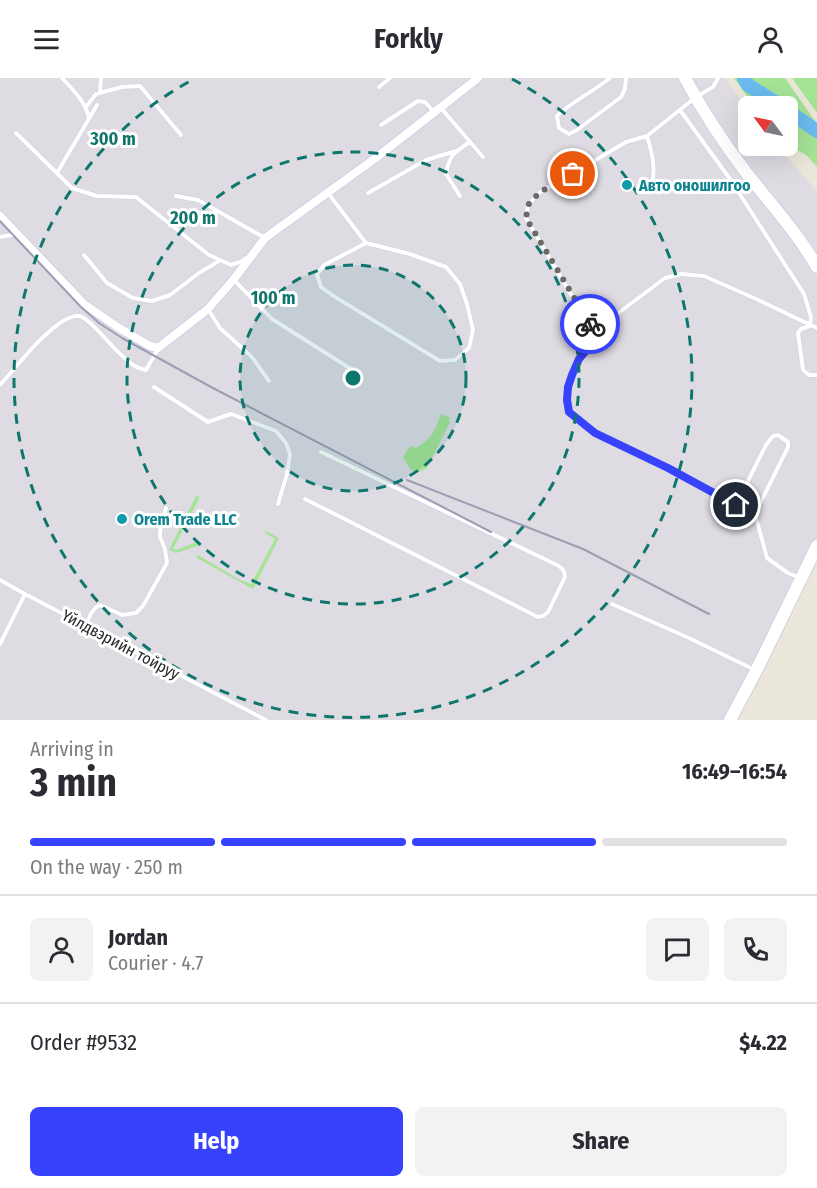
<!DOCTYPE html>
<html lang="en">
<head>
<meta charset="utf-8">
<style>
  :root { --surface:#fff; --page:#f2f2f3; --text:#2b2b33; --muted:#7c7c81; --line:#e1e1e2; --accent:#3642fb }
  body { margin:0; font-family:"Fira Sans Condensed",sans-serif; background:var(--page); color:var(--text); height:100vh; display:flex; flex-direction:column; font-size:22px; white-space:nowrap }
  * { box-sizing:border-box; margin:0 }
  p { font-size:20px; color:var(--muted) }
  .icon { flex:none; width:33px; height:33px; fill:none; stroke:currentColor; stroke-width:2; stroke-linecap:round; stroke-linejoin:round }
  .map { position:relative; height:642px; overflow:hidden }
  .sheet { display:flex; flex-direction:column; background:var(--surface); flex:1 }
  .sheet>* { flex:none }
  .needle { width:39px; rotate:303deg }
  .buttons { position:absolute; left:738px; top:18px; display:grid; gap:12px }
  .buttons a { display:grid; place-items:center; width:60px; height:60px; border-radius:9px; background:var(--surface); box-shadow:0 6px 24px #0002; font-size:30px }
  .pin { position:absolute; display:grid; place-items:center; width:51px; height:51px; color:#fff; margin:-26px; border:3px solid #fff; border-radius:50%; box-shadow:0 2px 6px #0007 }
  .courier { position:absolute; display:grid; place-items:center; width:60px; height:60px; margin:-30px; border:4px solid #3642fb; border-radius:50%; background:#fff; color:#222; box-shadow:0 2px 8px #0007 }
  .headline em { font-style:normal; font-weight:700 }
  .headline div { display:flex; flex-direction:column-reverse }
  .headline { display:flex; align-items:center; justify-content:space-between; height:102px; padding:0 30px }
  h1 { font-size:39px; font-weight:700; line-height:45px }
  .bar { display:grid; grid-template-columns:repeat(4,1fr); gap:9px 6px; align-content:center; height:72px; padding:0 30px }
  .bar i { height:8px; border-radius:4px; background:var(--line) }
  .bar .on { background:var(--accent) }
  .bar p { grid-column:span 4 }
  .line { display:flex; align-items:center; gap:15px; padding:0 30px; border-top:2px solid var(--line) }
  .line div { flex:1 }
  .round { display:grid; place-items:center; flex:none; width:63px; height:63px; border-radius:9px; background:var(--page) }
  .primary-button { display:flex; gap:12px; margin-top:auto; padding:12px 30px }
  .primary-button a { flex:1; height:69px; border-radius:9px; background:var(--accent); color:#fff; font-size:24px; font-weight:700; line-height:69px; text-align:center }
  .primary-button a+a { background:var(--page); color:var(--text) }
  header { display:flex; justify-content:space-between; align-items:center; height:78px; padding:0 30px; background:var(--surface); font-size:27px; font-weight:700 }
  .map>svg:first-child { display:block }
  .industrial { fill:#dedbe3 }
  .green { fill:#a5e395 }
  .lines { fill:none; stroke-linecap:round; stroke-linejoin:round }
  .river { stroke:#6abbef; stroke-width:14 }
  .lane-casing { stroke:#cfd0e2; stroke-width:5 }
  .street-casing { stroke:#cfd0e2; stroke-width:10 }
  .secondary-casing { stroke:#cfd0e2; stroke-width:14 }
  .lane { stroke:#fff; stroke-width:4 }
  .street { stroke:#fff; stroke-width:8 }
  .secondary { stroke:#fff; stroke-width:12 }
  .rail { stroke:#9d9db3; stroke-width:2 }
  .done { stroke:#6c6a66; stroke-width:6; stroke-dasharray:0 10.8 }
  .route { stroke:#3642fb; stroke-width:8 }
  .ring { fill:none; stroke:#0f766e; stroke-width:3; stroke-dasharray:10 8 }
  .culture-dot { fill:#0f9aa8; stroke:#fff; stroke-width:2 }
  .labels { text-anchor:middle; stroke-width:6; stroke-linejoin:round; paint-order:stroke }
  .culture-label { font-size:16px; font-weight:bold; fill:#0d838f; stroke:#fff; text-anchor:start }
  .street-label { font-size:16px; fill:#282828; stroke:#fff }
  .centre { fill:#0f766e; stroke:#fff; stroke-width:3 }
  .ring-label { font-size:18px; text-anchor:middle; font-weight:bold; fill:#0f766e; stroke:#fff; stroke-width:6; stroke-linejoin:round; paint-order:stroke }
</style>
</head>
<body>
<header><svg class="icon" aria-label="menu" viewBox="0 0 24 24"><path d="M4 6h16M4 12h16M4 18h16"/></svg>Forkly<svg class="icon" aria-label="person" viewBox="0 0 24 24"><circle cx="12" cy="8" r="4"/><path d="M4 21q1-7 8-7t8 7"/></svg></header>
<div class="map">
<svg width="817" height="642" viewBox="0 0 817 642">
  <rect width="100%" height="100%" fill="#ebe6da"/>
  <path class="industrial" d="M0 0H725L748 32V68H777L817 113V463L723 642H0Z"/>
  <path class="green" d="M734 0H785L817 46V89L806 77 788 67V28H754Z
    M792 0H817V35Z
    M441 336 449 339 450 344 427 390 417 395 411 392 403 379 410 368 416 370C432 360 435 353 441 336Z
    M196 418 200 419 173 471 176 472 197 464 200 467 176 475 169 472Z
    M266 453 279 460 253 511 197 480 198 477 240 502 251 506 275 461 265 455Z"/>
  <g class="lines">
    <path class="river" d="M744 0 748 7 781 28
      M788 33 817 53"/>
    <g class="lane-casing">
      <path id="lane" d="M62 0C74 13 85 23 89 40
        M610 0C593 14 572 23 557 38L559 50 569 56 577 52 621 19 625 11 626 0
        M718 0 713 9 696 19 647 58 626 64 557 105 540 114 528 127 526 140 576 225 586 239 593 254C592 258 591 264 589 268 586 273 581 277 578 283 569 300 566 315 569 334L595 355 668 390 755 436 767 480 788 495 798 499
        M379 9 390 0
        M100 15 101 0
        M86 29 96 16 122 9 140 8 181 57
        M441 30 483 79
        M680 32 730 101 804 216 811 239 810 248
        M381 47 418 23 425 24 434 34
        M16 55 72 110 97 118 136 119 209 177 231 187 243 183 246 180
        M647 58C652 75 656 89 652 107
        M57 95 97 27
        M328 115 366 165 410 176 446 189 460 206 467 226 473 252 469 270 455 282 440 283 332 217 321 209 317 197 324 187 366 165
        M368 115 426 82 456 73
        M176 118 198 122 265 160
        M460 118 446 96C449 78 454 74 470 64
        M0 159 17 156
        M84 177 107 205 133 220 152 223 170 217 199 195 219 183
        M234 202 272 241 359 296
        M208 231 220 250 252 279 269 303
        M810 248 801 251 798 255 803 292 809 297H817
        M593 254 665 200 681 196 704 198 754 220 817 250
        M0 307C15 291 57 235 79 238 88 239 108 264 116 272 125 280 133 290 146 292L158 271
        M154 309 208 344 231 336 276 353 286 365 290 376 287 396 278 426
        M305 421 538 539 543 538 548 534 565 499C565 492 562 490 557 487L321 374
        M736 427 766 367 773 358 778 357 788 364V369L755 436
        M0 502 25 516
        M612 526 689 560 753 591
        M86 547C89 540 92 530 100 527L122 537 136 535 143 528 167 485 165 471 160 459V453L166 430
        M0 566 25 516 266 642"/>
    </g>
    <g class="street-casing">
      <path id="street" d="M0 138 84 226 119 250 150 268 158 270 208 231 234 201 265 160 377 79 478 0"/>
    </g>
    <g class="secondary-casing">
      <path id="secondary" d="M685 0C703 34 725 67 748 97 772 127 798 156 817 189
        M730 642 756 593 817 468"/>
    </g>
    <use href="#lane" class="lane"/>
    <use href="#street" class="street"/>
    <use href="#secondary" class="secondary"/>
    <path class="rail" d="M0 143 80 228 99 245 122 260 211 309 491 454
      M407 402 583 471 709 536"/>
  </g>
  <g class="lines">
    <path class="done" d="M573 96 540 114 528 127 526 140 590 246"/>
    <path class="route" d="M590 246 593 254 590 268 579 281 572 297 568 309 567 322 569 334 595 355 668 390 736 427"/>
  </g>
  <circle cx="353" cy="300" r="113" fill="#0f766e" fill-opacity=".12"/>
  <g class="ring">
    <circle cx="353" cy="300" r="113"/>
    <circle cx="353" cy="300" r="226"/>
    <path d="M512 1A339 339 0 1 1 194 1"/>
  </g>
  <g class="culture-dot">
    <circle cx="627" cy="107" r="6"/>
    <circle cx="122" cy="441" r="6"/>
  </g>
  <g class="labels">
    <g class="culture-label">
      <text x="639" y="113">Авто оношилгоо</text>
      <text x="134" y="447">Orem Trade LLC</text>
    </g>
    <g class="street-label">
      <text transform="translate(121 566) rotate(28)" y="6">Үйлдвэрийн тойруу</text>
    </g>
  </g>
  <circle cx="353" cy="300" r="9" class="centre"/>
  <g class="ring-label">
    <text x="113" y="67">300 m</text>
    <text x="193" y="146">200 m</text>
    <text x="273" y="226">100 m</text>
  </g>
</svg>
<div class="buttons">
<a><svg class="needle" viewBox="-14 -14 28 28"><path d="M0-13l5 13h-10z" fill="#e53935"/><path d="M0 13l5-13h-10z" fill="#7c7c81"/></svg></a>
</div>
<div class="pin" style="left:573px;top:96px;background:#ea580c"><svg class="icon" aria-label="bag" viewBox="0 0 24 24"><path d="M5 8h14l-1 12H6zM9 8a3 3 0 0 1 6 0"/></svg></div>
<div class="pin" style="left:736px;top:427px;background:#1f2937"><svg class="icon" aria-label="home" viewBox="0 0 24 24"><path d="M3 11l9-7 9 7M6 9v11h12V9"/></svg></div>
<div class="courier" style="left:590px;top:246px"><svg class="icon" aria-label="bike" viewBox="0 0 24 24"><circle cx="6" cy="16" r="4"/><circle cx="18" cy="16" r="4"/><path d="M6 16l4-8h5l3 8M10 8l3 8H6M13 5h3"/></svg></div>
</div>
<section class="sheet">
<div class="headline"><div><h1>3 min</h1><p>Arriving in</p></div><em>16:49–16:54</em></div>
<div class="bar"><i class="on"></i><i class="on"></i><i class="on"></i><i></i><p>On the way · 250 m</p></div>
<div class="line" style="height:108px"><a class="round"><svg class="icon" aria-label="person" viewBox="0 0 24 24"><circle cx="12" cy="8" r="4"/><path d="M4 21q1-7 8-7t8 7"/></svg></a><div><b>Jordan</b><p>Courier · 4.7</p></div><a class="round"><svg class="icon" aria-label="chat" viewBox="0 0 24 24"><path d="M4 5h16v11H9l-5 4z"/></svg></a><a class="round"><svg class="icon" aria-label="phone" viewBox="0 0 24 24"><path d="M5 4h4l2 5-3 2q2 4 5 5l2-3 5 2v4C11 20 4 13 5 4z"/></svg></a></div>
<div class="line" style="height:78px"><div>Order #9532</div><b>$4.22</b></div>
<div class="primary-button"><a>Help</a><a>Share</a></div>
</section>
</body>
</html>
